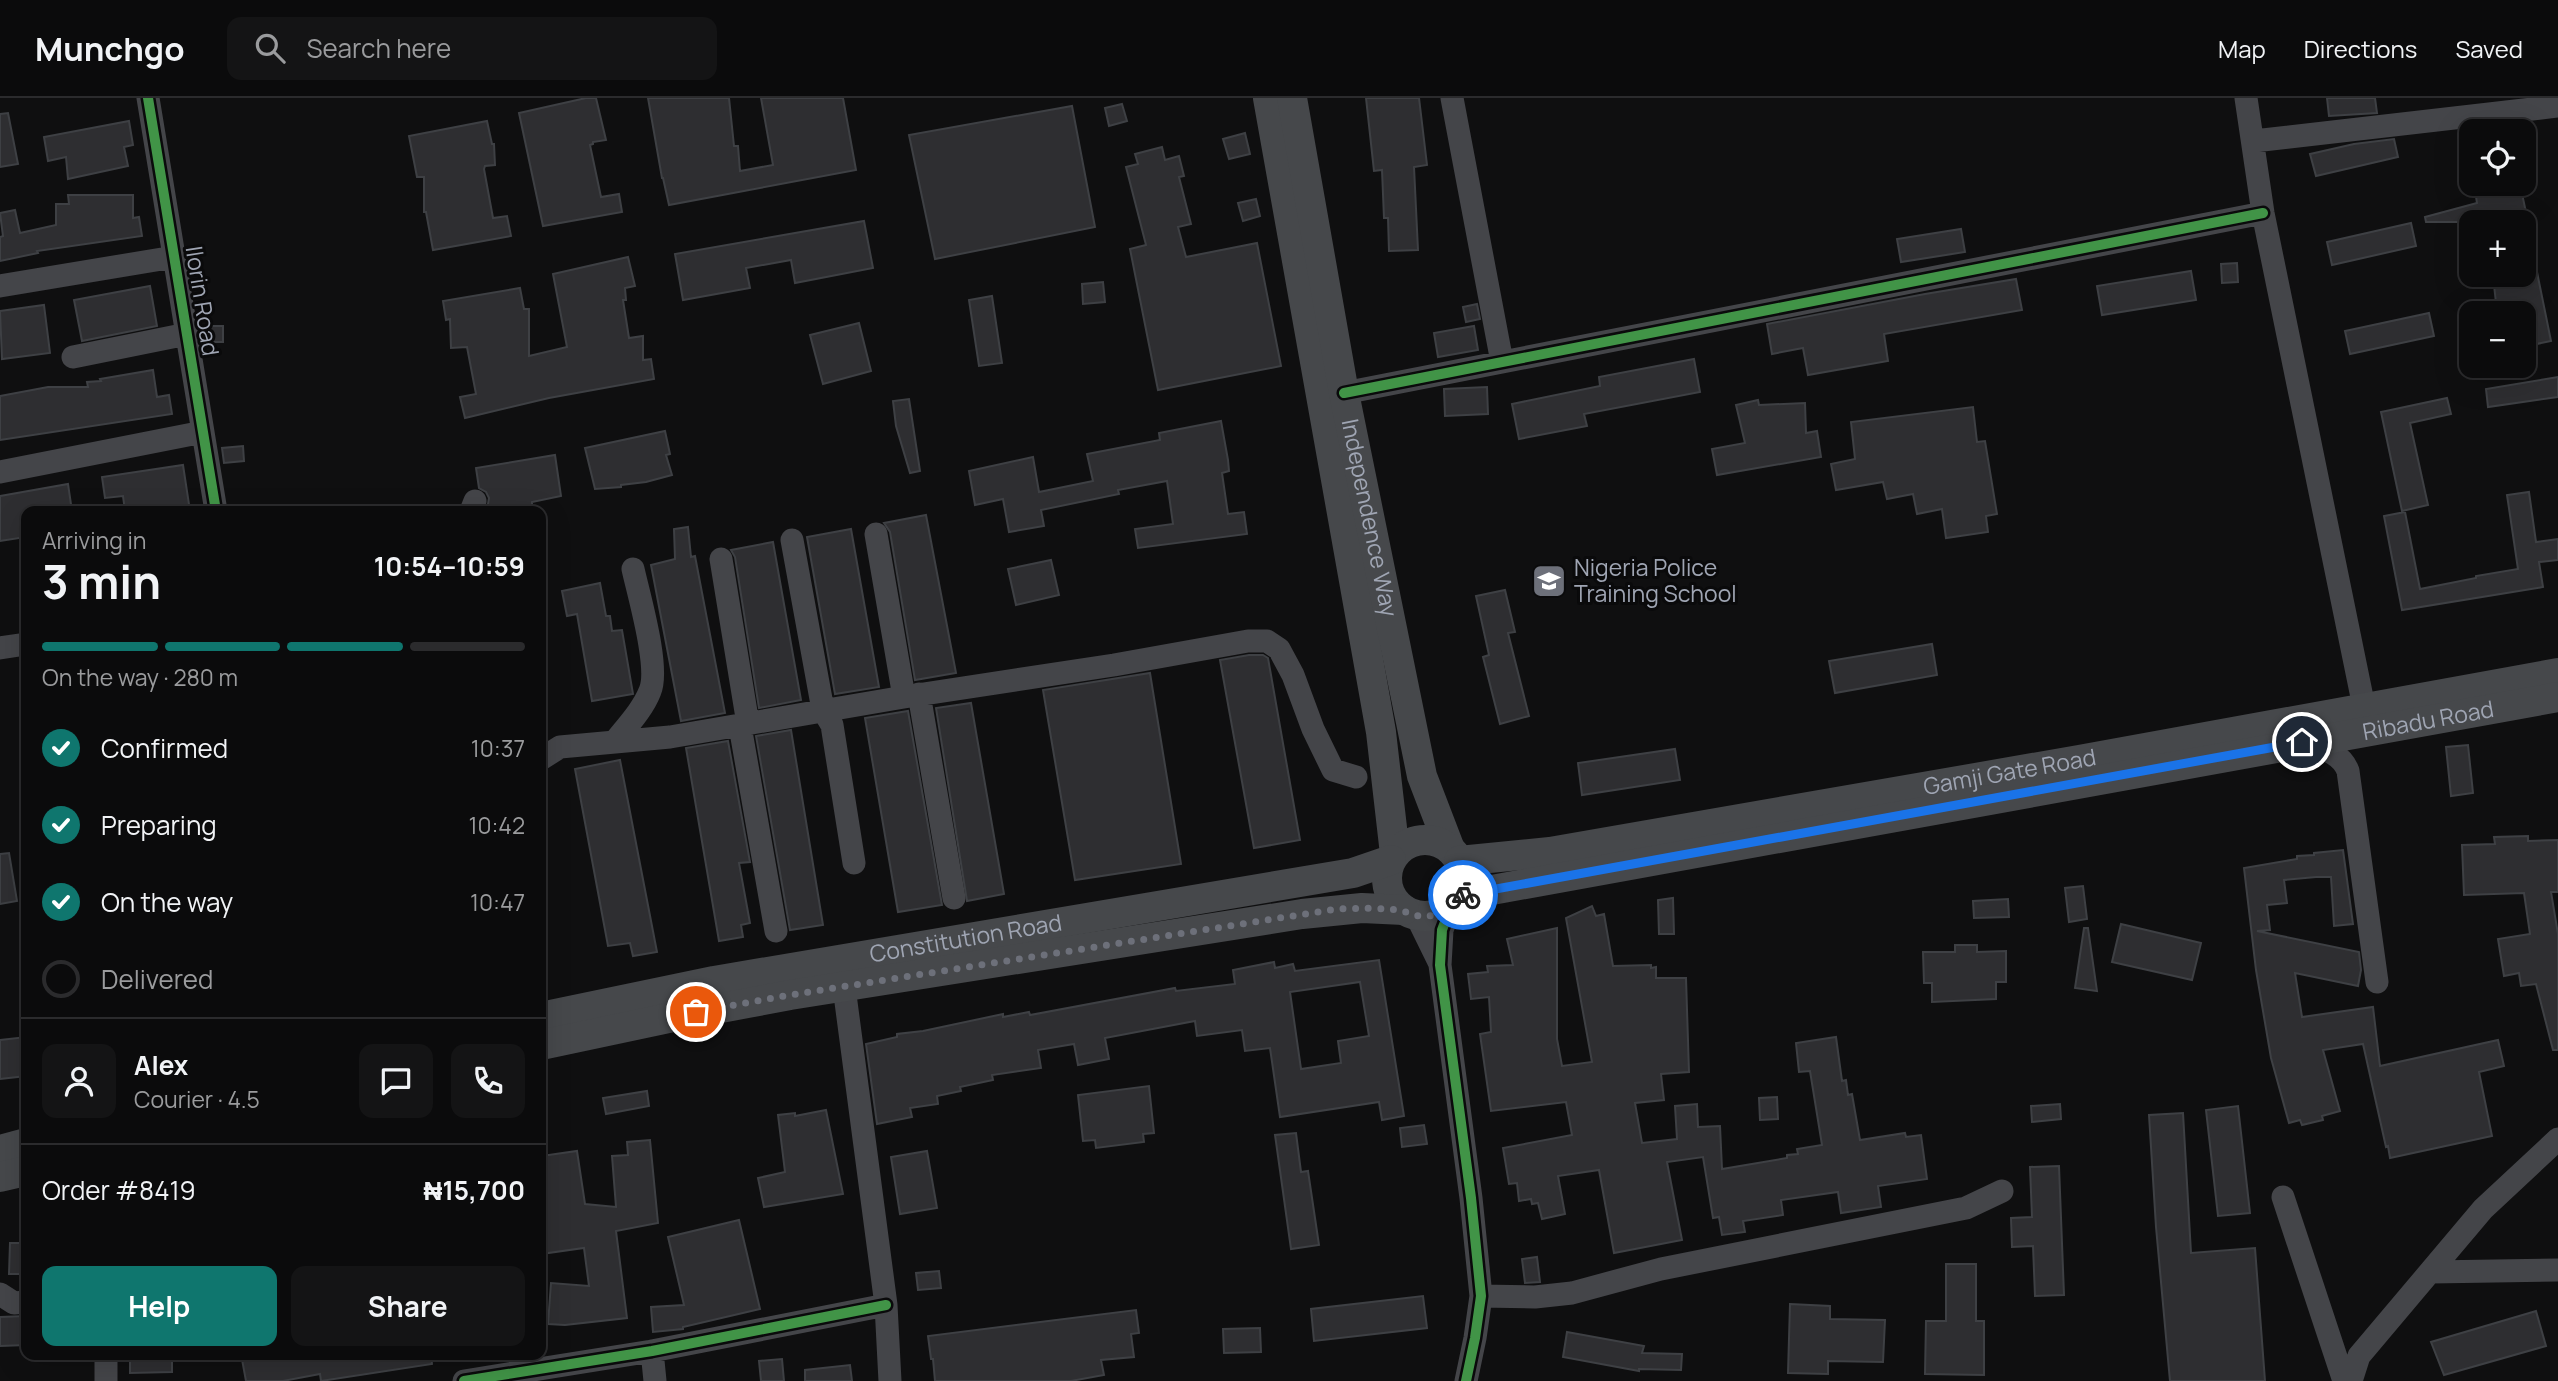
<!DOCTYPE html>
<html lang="en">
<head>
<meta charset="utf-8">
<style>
  :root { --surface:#0b0b0c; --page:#141415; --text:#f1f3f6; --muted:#9a9b9d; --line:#2b2b2d; --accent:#0f766e }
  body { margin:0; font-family:Manrope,sans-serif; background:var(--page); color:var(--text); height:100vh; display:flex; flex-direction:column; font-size:26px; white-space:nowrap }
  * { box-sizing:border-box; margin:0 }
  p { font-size:23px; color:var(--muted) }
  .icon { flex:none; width:38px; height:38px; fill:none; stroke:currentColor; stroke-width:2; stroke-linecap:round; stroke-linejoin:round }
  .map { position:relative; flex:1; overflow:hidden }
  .details { position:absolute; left:21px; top:408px; width:525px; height:854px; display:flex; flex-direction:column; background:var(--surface); border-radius:14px; box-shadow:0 7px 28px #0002,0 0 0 2px var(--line) }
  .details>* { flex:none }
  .tools { position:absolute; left:2459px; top:21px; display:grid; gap:14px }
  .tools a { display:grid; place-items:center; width:77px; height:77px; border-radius:14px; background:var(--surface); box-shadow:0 7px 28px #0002,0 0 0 2px var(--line); font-size:35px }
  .pin { position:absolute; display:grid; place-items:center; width:60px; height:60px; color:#fff; margin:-30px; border:4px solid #fff; border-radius:50%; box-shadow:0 2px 7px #0007 }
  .courier { position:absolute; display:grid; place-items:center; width:70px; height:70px; margin:-35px; border:5px solid #1a73e8; border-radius:50%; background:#fff; color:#222; box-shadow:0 2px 9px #0007 }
  .head em { font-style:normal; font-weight:700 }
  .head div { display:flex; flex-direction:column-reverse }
  .head { display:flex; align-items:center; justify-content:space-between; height:119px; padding:0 21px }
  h1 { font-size:46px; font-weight:700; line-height:52px }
  .bar { display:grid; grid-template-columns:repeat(4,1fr); gap:10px 7px; align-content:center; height:84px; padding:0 21px }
  .bar i { height:9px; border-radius:5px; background:var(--line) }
  .bar .on { background:var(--accent) }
  .bar p { grid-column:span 4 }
  .line { display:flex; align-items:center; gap:18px; padding:0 21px; border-top:2px solid var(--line) }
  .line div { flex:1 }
  .round { display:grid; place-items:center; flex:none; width:74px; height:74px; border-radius:14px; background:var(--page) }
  ol { padding:0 21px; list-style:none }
  li { display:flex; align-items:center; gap:21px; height:77px }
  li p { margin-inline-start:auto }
  li .icon { padding:7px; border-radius:50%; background:var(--accent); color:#fff; stroke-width:4 }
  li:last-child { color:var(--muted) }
  li i { width:38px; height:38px; border:4px solid var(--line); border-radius:50% }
  .action { display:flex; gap:14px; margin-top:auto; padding:14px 21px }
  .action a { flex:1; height:80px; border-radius:14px; background:var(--accent); color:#fff; font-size:28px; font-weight:700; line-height:80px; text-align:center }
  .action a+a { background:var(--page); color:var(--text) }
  header { display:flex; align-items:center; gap:42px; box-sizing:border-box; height:98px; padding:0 35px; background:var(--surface); border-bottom:2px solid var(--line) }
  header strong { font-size:33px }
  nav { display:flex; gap:38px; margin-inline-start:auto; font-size:24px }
  .search { width:490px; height:63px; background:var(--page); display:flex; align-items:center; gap:18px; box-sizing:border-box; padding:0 24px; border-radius:14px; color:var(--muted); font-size:26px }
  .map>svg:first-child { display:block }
  .building { fill:#2e2e31; stroke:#3e4044; stroke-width:2; fill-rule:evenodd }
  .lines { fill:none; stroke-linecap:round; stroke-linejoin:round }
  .minor { stroke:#444549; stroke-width:23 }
  .major { stroke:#46484b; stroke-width:30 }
  .cycleway-casing { stroke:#0a0a0b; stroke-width:15 }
  .cycleway { stroke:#419447; stroke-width:10 }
  .done { stroke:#6d707a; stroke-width:7; stroke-dasharray:0 12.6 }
  .route { stroke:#1a73e8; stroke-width:9 }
  .labels { text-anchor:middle; stroke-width:6; stroke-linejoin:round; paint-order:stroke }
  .street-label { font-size:23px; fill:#9fa5b3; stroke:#0a0a0b }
  .poi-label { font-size:23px; fill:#9fa5b3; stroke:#0a0a0b; text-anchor:start }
</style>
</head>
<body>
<header>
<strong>Munchgo</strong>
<div class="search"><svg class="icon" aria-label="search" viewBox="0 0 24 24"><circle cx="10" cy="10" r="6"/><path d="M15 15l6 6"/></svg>Search here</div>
<nav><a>Map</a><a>Directions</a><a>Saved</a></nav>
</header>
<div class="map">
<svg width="2558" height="1283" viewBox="0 0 2558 1283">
  <rect width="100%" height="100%" fill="#0f0f10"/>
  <path class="building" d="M586 0H596L606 42 593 44V46L590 47 601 99 619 96 622 114 543 128 519 15Z
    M648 0H729L734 48H738L740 73 773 67 761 0H843L856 72 669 107 663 80H662Z
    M1366 0H1419L1427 67 1414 69 1418 152 1389 153 1388 120H1384L1382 72 1374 73Z
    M2327 0H2375L2377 15 2329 18Z
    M1122 6 1127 23 1109 28 1105 10Z
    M1072 8 1095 129 935 161 909 37Z
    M8 15 18 66 0 69V16Z
    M129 23 133 47 124 49 128 68 68 81 66 59 48 63 44 39Z
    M487 23 492 46H494L495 67 485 68 484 71 493 120 507 118 511 138 433 152 426 114H424V79H417L409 38Z
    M1245 35 1250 56 1229 61 1223 41Z
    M2394 41 2398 59 2316 78 2310 56 2354 46Z
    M1162 49 1165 62 1179 58 1184 78 1179 79 1191 126 1178 129 1186 159 1257 145 1281 268 1158 292 1130 151 1146 147 1126 69 1138 66 1135 56Z
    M2474 86H2520L2528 124H2426L2425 119 2477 105Z
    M68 97H133V120L139 119 142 138 37 153 38 155 0 163V139L3 138 0 115 15 112 20 135 56 127V106H69Z
    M1256 101 1260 118 1243 123 1238 105Z
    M864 123 873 170 795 185 791 162 746 170 750 190 683 202 675 156Z
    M2411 125 2416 148 2332 167 2327 144Z
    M1961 131 1965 154 1901 164 1897 141Z
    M628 159 635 188 625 190 626 202H623L629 240 643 238V262L651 261 654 281 549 300 465 320 460 299 476 296 467 249 451 250 450 221 446 222 443 203 520 190 524 211H529V258L567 249 553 176Z
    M2237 165 2238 184 2222 185 2221 166Z
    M2191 173 2196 202 2102 217 2097 188Z
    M2537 174 2551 243 2527 248 2524 215H2520L2518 203 2496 205 2493 178 2524 177V175Z
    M2016 181 2022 212 1884 236 1888 263 1808 277 1803 250 1772 256 1767 226 1925 196Z
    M1103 184 1105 204 1083 206 1082 186Z
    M150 188 157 228 82 243 74 202Z
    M992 198 1002 265 979 268 969 202Z
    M1477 206 1480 221 1466 224 1463 209Z
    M44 207 50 255 2 261 0 213Z
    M2429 215 2434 238 2350 256 2345 233Z
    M859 225 871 273 823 286 810 237Z
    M207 228H223V244H207Z
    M1474 228 1478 252 1438 259 1434 235Z
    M1694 261 1700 294 1584 316 1587 328 1519 341 1512 306 1600 288 1599 279Z
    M153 272 157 299 169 297 172 316 0 342V298L48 289H88L87 284 101 283 100 281Z
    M2558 279V299L2488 309 2486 291Z
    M1487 289 1488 316 1445 318 1444 291Z
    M2447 300 2451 316 2410 325 2428 407 2402 413 2381 314Z
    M909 301 920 373 910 375 896 328 893 303Z
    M1758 302 1759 307 1805 305 1806 335 1817 333 1821 359 1717 377 1712 351 1745 345 1736 307Z
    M1973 309 1977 344 1985 343 1997 416 1986 418 1988 434 1946 440 1942 411 1917 416 1913 396 1887 401 1883 384 1836 392 1831 366 1855 361 1851 324Z
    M1221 323 1228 362 1229 373 1222 375 1228 416 1244 414 1247 436 1138 450 1135 431 1173 426 1167 383 1118 392 1119 396 1041 412 1044 428 1009 434 1003 401 975 407 969 373 1033 359 1039 394 1093 383 1087 356 1160 342 1159 335Z
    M665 333 670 356 666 357 672 377 646 384 621 387V389L595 391 585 350Z
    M243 348 244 363 224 365 222 350Z
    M555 357 561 398 532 404V407L487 412 489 400 486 394 479 390 476 370Z
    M183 367 190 413H125L123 398 105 400 102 379Z
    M68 386 72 413H26V439L0 443V398Z
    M2529 394 2536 444 2558 441V462L2539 464 2543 489 2402 512 2384 418 2405 414 2420 491 2476 480V478L2518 471 2507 397Z
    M926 417 956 575 915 582 890 434 884 425Z
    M688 429 691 459 695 458 725 615 681 623 651 467 675 461 674 431Z
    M851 431 879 589 835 596 807 439Z
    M773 444 801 602 759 610 735 459 731 452Z
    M1051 462 1059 497 1016 507 1008 471Z
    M600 485 606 518H610L612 533 622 532 633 596 592 603 577 516 567 518 562 493Z
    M1505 492 1515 534 1508 535 1529 618 1500 626 1483 559 1489 557 1476 498Z
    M1932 546 1937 577 1835 595 1829 563Z
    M1249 557H1263L1268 560 1300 742 1254 750 1220 562Z
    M1150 575 1181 766 1075 782 1043 592Z
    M971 605 1004 796 967 803 936 610Z
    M908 613 942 807 898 814 865 620Z
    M791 632 823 827 790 832 756 638Z
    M728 643 750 764 739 765 750 825 741 827 743 839 719 843 686 650Z
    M2468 647 2473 695 2451 698 2446 649Z
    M1675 651 1680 682 1582 697 1578 665Z
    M620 662 657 854 633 858 630 845 608 848 575 671Z
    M2528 738V743L2558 742V794H2551L2558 836V952H2553L2536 886 2521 888 2519 875 2504 878 2498 841 2530 836 2524 795 2464 797 2462 747 2495 746 2494 739Z
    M2343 752 2353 826 2334 828 2331 779H2316L2284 782 2287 805 2267 807 2270 832 2257 833 2359 854 2361 872 2358 888 2295 875 2302 919 2373 909 2380 968 2498 942 2504 968 2479 974 2492 1038 2390 1060 2388 1048 2386 1049 2363 946 2323 952 2340 1013 2322 1018 2323 1022 2302 1027 2300 1022 2289 1025 2271 960 2256 872 2244 770 2297 761V758L2314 757V755Z
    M9 755 17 803 0 806V756Z
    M2083 788 2087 821 2069 824 2065 790Z
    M1673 800 1674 836H1659L1658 802Z
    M2008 801 2009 819 1974 820 1973 803Z
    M1592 808 1596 818 1604 816 1613 868 1651 867V870L1656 869V880H1686L1689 974 1661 976 1664 1002 1635 1005 1642 1045 1677 1041 1675 1008 1697 1006 1698 1029 1720 1028 1722 1071 1787 1060V1057L1798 1056 1797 1051 1822 1047 1810 973 1799 974 1796 945 1836 939 1842 983 1846 982 1848 997 1852 996 1860 1042 1905 1035 1906 1039 1921 1037 1927 1081 1878 1088 1881 1109 1841 1115 1838 1094 1781 1102 1783 1117 1743 1123 1745 1134 1722 1137 1719 1119 1713 1120 1703 1059 1667 1064 1682 1142 1614 1155 1599 1072 1558 1078 1565 1116 1542 1121 1538 1105 1532 1106 1531 1101 1519 1103 1517 1085 1509 1086 1503 1050 1572 1037 1566 1004 1491 1013 1480 936 1491 934 1489 899 1471 901 1468 876 1488 874 1487 868 1513 867 1507 841 1557 830V941L1562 968 1592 964 1566 820Z
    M2121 826 2201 845 2192 882 2112 864Z
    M2084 830H2088L2097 893 2075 890Z
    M1955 847H1977V854L2006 853V884H1996V901L1932 904V885H1924L1923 854H1955Z
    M1379 862 1404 1018 1382 1022 1379 1004 1280 1019 1270 950 1245 953 1242 932 1197 938 1195 923 1105 940 1109 961 1078 967 1074 946 1038 952 1041 970 992 977 993 982 960 989 961 993 937 998 938 1006 910 1010 912 1019 877 1026 866 946 897 939V936L923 933 1003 916V919L1029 914 1030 917 1175 890 1176 893 1235 886 1233 872 1274 864 1275 870 1293 866 1295 873ZM1360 884 1369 938 1338 943 1341 965 1301 971 1290 894Z
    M26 939V978L0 981V942Z
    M1149 988 1154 1035 1143 1036 1144 1044 1096 1050 1095 1042 1083 1043 1078 997Z
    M647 993 649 1008 606 1016 603 1000Z
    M1777 999 1778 1021 1760 1022 1759 1000Z
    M2060 1006 2061 1021 2032 1024 2031 1008Z
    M2238 1008 2250 1115 2218 1118 2206 1012Z
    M826 1012 843 1096 764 1109 758 1080 785 1074 778 1017 795 1015V1018Z
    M2183 1015 2191 1155 2255 1150 2265 1283H2170L2156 1129 2149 1017Z
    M1424 1027 1427 1046 1402 1049 1400 1030Z
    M1296 1035 1301 1074 1308 1073 1319 1147 1291 1151 1275 1037Z
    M650 1042 658 1125 616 1133 627 1220 565 1227 548 1226 551 1185 589 1188 584 1150 541 1156V1058L577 1053 585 1106 616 1109 612 1058 628 1057 627 1044Z
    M927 1053 937 1110 900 1116 891 1059Z
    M2059 1068 2064 1197 2035 1198 2033 1148 2012 1149 2011 1120 2032 1119 2030 1069Z
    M739 1122 760 1211 683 1229V1231L653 1234 651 1209 684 1207 668 1139Z
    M10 1145H26V1176H9Z
    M1537 1159 1540 1184 1525 1185 1522 1161Z
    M1946 1166H1976V1223H1984V1277L1925 1276 1926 1223H1946Z
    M939 1173 941 1190 918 1192 916 1175Z
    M1423 1198 1427 1230 1314 1243 1311 1211Z
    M1790 1206 1830 1208V1221L1885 1222 1883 1264 1828 1263V1276L1788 1275Z
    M1136 1212 1139 1235 1131 1236 1134 1259 1101 1262 1104 1277 1071 1283H935L933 1261H931L928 1238Z
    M2536 1213 2546 1248 2444 1277 2431 1244Z
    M25 1218 26 1247 0 1248V1219Z
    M1260 1230 1261 1254 1224 1255 1223 1231Z
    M1567 1234 1644 1248 1642 1255 1682 1256 1681 1272 1639 1271V1273L1563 1259Z
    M130 1256H172V1274L130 1275Z
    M241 1256H431L432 1266 321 1283 320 1276 283 1283H246Z
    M782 1261 784 1283H761L759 1263Z
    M850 1267 852 1283H805V1272Z"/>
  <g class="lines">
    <path class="minor" d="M148 0 216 413
      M1452 0 1502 264
      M2246 0 2263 115 2364 609
      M2254 43 2558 8
      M0 188 174 159
      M73 259 187 236
      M1344 295 2263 115
      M0 374 203 334
      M471 413 475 403
      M876 436 904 599
      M792 442 823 612 832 627 854 765
      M721 461 748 626
      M0 550 26 546
      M919 596 954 800
      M740 628 776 833
      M616 642C628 627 643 611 650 593 660 570 639 498 633 471
      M2305 645C2322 651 2341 654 2348 673L2377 884
      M541 661 560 649 670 639 904 599 1114 567 1248 543H1267L1279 551 1293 577 1313 631 1333 672 1356 679
      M1451 808 1442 832 1440 867 1471 1100 1481 1198 1475 1240 1466 1283
      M1416 817 1439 864
      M844 889 886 1207 890 1283
      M2283 1099 2344 1283
      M2431 1174 2558 1172
      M0 1196 14 1205 26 1204
      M1481 1198 1535 1199 1572 1195 1661 1171 1966 1110 2002 1093
      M652 1253 655 1283
      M106 1256V1283
      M464 1283 652 1253 886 1207
      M2351 1283 2359 1258 2483 1111 2558 1041"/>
    <g class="major">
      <path d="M1268 0 1381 634 1395 756"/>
      <path id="s1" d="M1292 0 1344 295 1422 678 1450 751"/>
      <circle cx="1425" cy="780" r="38"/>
      <path id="s2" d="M1459 763 1550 754 2079 662 2558 575"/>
      <path id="s3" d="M1459 798 2558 599"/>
      <path id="s4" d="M541 919 714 883 1353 775 1391 762"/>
      <path d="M541 947 673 919 790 897 1302 816 1362 810 1404 812"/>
      <path d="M0 1052 26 1045"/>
      <path d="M0 1079 26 1073"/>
    </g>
    <g class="cycleway-casing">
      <path id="cycleway" d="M148 0 216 413
        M1344 295 2263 115
        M1451 808 1442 832 1440 867 1471 1100 1481 1198 1475 1240 1466 1283
        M464 1283 652 1253 886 1207"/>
    </g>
    <use href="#cycleway" class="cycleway"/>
  </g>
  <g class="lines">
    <path class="done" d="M696 914 790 897 1337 811C1358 810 1379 810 1399 812 1405 813 1410 816 1415 817 1434 822 1448 812 1459 798L1463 797"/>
    <path class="route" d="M1463 797 2302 644"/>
  </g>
  <defs>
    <g id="university-square" transform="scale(1.75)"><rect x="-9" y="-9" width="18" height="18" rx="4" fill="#6d707a" stroke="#0a0a0b"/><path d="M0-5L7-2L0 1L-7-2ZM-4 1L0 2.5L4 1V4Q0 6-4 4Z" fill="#fff"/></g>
  </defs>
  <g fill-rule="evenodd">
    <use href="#university-square" x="1549" y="483"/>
  </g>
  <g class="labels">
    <g class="street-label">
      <text transform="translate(202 203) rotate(81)" y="8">Ilorin Road</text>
      <text dy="8" stroke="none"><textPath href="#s1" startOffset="427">Independence Way</textPath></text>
      <text dy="8" stroke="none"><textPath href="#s3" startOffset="985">Ribadu Road</textPath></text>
      <text dy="8" stroke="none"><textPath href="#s2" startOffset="558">Gamji Gate Road</textPath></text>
      <text dy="8" stroke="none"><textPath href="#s4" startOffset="432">Constitution Road</textPath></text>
    </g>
    <g class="poi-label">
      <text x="1574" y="478">Nigeria Police<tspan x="1574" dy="26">Training School</tspan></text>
    </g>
  </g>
</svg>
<div class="tools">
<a><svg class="icon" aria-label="locate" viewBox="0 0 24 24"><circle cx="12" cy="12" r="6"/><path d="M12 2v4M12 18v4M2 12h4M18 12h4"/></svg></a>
<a>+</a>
<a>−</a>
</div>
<div class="pin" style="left:696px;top:914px;background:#ea580c"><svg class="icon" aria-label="bag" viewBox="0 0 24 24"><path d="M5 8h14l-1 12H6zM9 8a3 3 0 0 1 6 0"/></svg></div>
<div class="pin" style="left:2302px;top:644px;background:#1f2937"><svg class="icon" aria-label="home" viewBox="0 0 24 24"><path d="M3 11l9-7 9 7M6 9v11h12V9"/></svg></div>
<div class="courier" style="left:1463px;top:797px"><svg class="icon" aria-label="bike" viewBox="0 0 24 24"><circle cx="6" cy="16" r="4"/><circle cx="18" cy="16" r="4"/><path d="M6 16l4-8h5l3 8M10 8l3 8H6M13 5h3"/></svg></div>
<section class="details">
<div class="head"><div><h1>3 min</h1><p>Arriving in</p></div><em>10:54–10:59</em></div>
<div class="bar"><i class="on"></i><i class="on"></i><i class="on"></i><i></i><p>On the way · 280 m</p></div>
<ol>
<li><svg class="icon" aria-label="check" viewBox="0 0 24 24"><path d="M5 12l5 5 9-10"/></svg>Confirmed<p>10:37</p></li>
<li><svg class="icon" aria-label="check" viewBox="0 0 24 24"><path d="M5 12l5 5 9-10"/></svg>Preparing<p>10:42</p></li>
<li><svg class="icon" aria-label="check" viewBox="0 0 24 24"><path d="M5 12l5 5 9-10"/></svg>On the way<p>10:47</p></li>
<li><i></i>Delivered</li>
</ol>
<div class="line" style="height:126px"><a class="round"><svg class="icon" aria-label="person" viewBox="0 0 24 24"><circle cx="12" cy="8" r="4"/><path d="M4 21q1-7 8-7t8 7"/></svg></a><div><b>Alex</b><p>Courier · 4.5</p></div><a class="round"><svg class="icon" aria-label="chat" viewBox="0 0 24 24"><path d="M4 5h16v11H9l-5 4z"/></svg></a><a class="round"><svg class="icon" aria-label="phone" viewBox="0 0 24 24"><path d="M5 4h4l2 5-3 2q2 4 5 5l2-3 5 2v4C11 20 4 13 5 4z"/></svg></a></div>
<div class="line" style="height:91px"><div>Order #8419</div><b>₦15,700</b></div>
<div class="action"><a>Help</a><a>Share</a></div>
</section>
</div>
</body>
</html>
